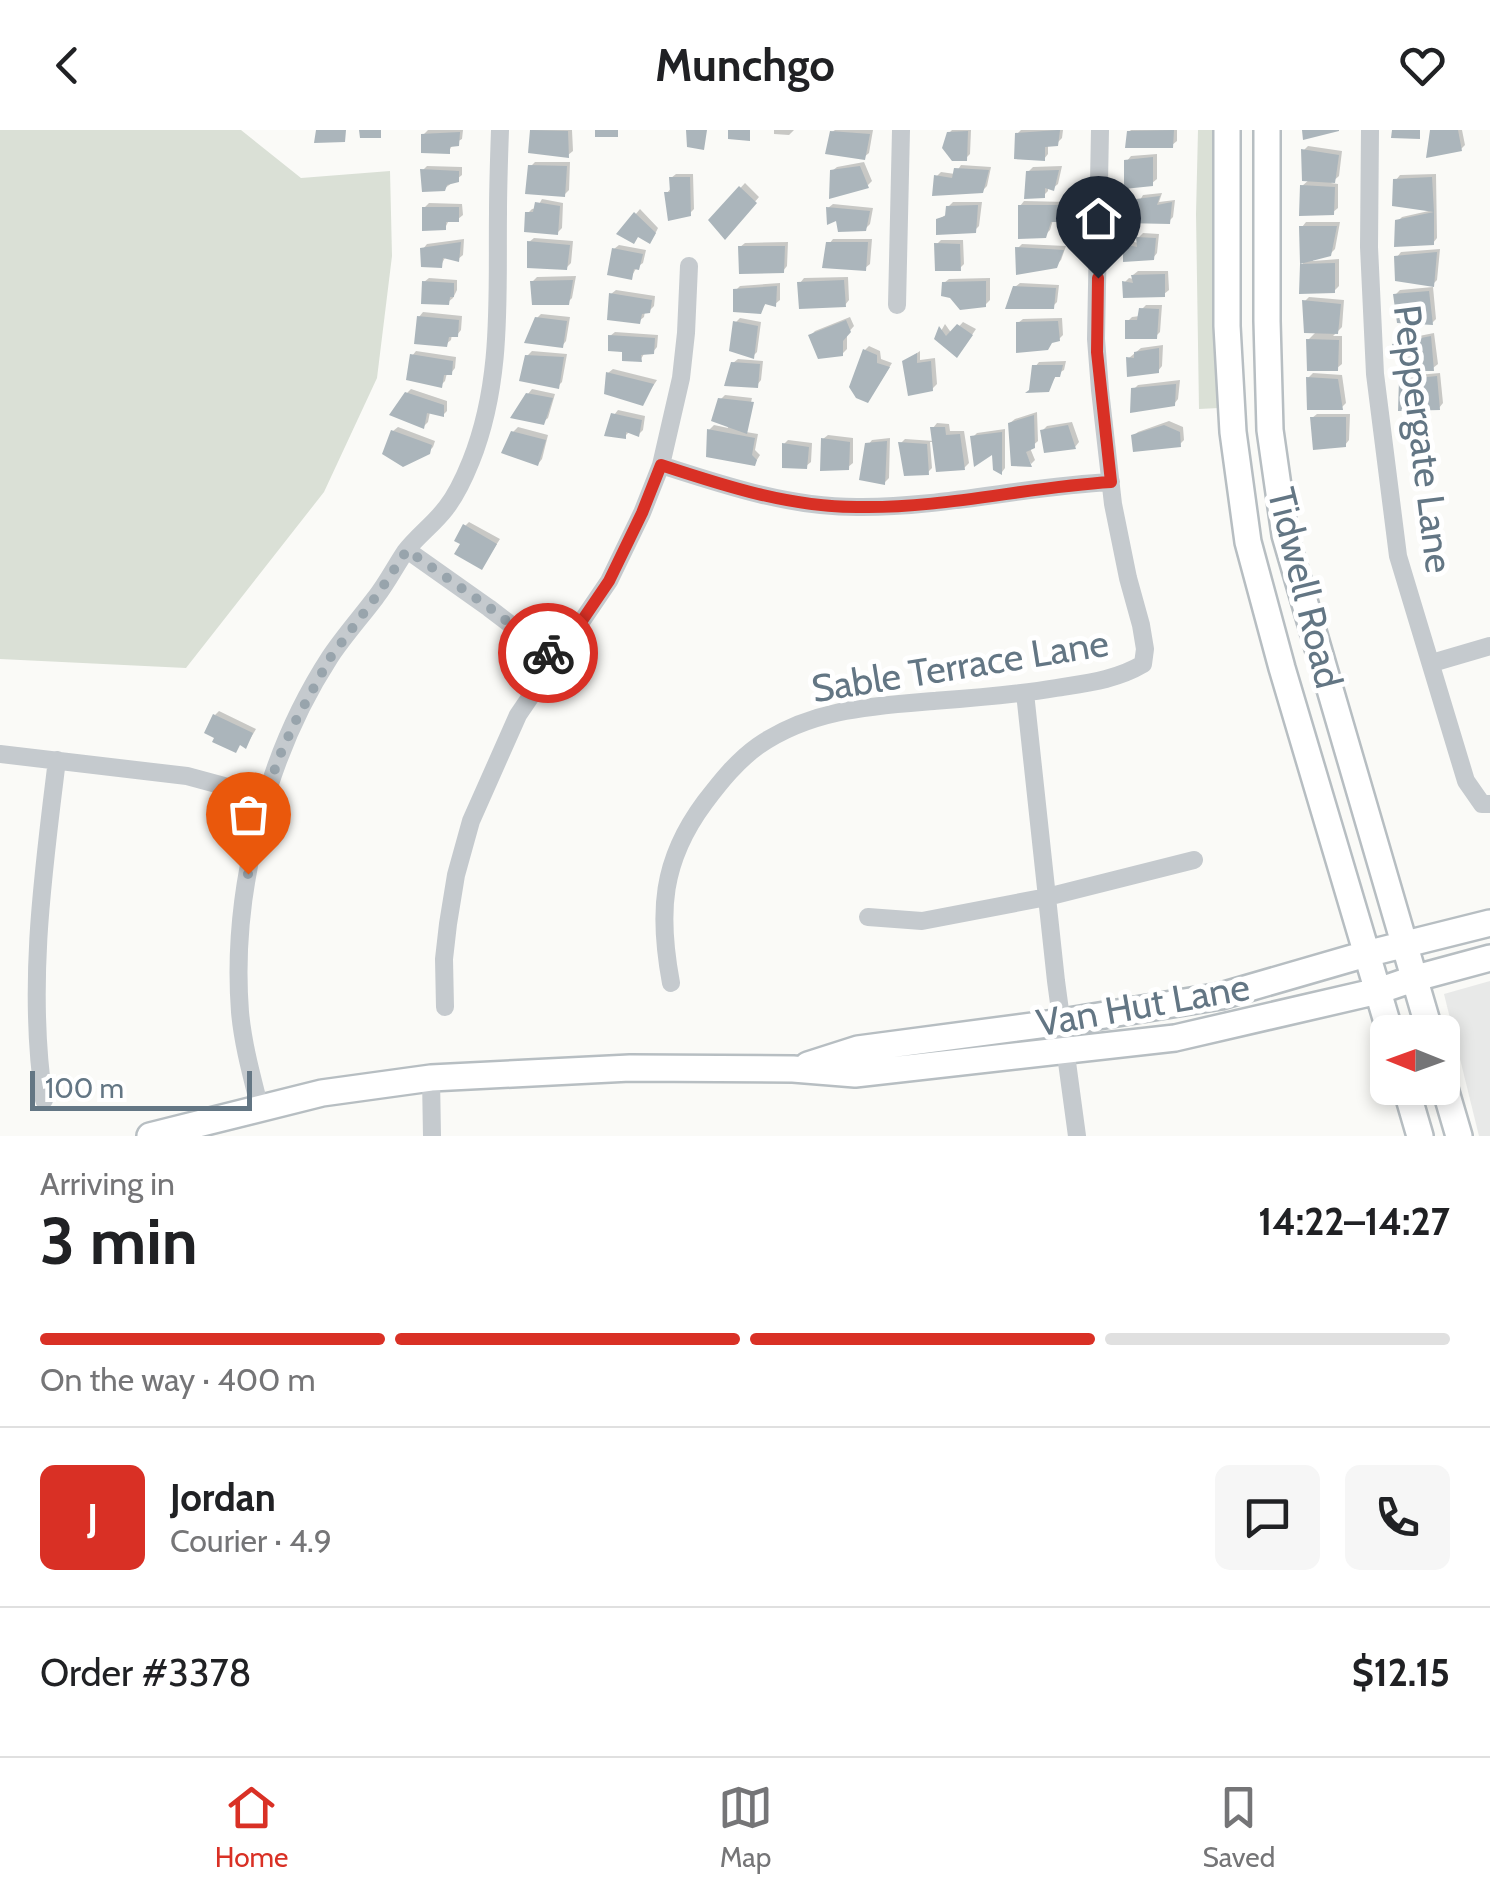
<!DOCTYPE html>
<html lang="en">
<head>
<meta charset="utf-8">
<style>
  :root { --surface:#fff; --page:#f6f6f6; --text:#202124; --muted:#757577; --line:#e0e0e0; --accent:#d93025 }
  body { margin:0; font-family:Cabin,sans-serif; background:var(--page); color:var(--text); height:100vh; display:flex; flex-direction:column; font-size:38px; white-space:nowrap }
  * { box-sizing:border-box; margin:0 }
  p { font-size:32px; color:var(--muted) }
  .icon { flex:none; width:55px; height:55px; fill:none; stroke:currentColor; stroke-width:2; stroke-linecap:round; stroke-linejoin:round }
  .map { position:relative; height:1006px; overflow:hidden }
  .details { display:flex; flex-direction:column; background:var(--surface); flex:1 }
  .details>* { flex:none }
  .needle { width:65px; rotate:271deg }
  .buttons { position:absolute; left:1370px; top:885px; display:grid; gap:20px }
  .buttons a { display:grid; place-items:center; width:90px; height:90px; border-radius:15px; background:var(--surface); box-shadow:0 5px 15px #0003; font-size:50px }
  .scale { position:absolute; left:30px; bottom:25px; width:222px; box-sizing:border-box; padding-left:10px; border:5px solid #637684; border-top:0; font-size:28px; line-height:35px; white-space:nowrap; color:#637684; -webkit-text-stroke:8px #fff; paint-order:stroke }
  .pin { position:absolute; display:grid; place-items:center; width:85px; height:85px; color:#fff; margin:-102px -42px; border-radius:50% 50% 50% 0; rotate:-45deg; box-shadow:0 0 10px #0007 }
  .pin .icon { rotate:45deg }
  .courier { position:absolute; display:grid; place-items:center; width:100px; height:100px; margin:-50px; border:8px solid #d93025; border-radius:50%; background:#fff; color:#222; box-shadow:0 2px 12px #0007 }
  .summary em { font-style:normal; font-weight:700 }
  .summary div { display:flex; flex-direction:column-reverse }
  .summary { display:flex; align-items:center; justify-content:space-between; height:170px; padding:0 40px }
  h1 { font-size:65px; font-weight:700; line-height:75px }
  .bar { display:grid; grid-template-columns:repeat(4,1fr); gap:15px 10px; align-content:center; height:120px; padding:0 40px }
  .bar i { height:12px; border-radius:8px; background:var(--line) }
  .bar .selected { background:var(--accent) }
  .bar p { grid-column:span 4 }
  .line { display:flex; align-items:center; gap:25px; padding:0 40px; border-top:2px solid var(--line) }
  .line div { flex:1 }
  .round { display:grid; place-items:center; flex:none; width:105px; height:105px; border-radius:15px; background:var(--page) }
  header { display:flex; justify-content:space-between; align-items:center; height:130px; padding:0 40px; background:var(--surface); font-size:45px; font-weight:700 }
  .tabs { display:flex; justify-content:space-around; align-items:center; height:140px; border-top:2px solid var(--line); background:var(--surface); font-size:28px; color:var(--muted) }
  .tabs a { display:grid; justify-items:center; gap:5px }
  .tabs .selected { color:var(--accent) }
  .map>svg:first-child { display:block }
  .built { fill:#e8e9e8 }
  .green { fill:#dae0d6 }
  .shadow { fill:#0003 }
  .building { fill:#abb5bb }
  .lines { fill:none; stroke-linecap:round; stroke-linejoin:round }
  .secondary-casing { stroke:#b7bec2; stroke-width:30 }
  .street { stroke:#c5cace; stroke-width:18 }
  .secondary { stroke:#fff; stroke-width:25 }
  .done { stroke:#98a4ac; stroke-width:10; stroke-dasharray:0 18 }
  .route { stroke:#d93025; stroke-width:12 }
  .labels { text-anchor:middle; stroke-width:10; stroke-linejoin:round; paint-order:stroke }
  .street-label { font-size:38px; fill:#637684; stroke:#fff }
</style>
</head>
<body>
<header><svg class="icon" aria-label="back" viewBox="0 0 24 24"><path d="M15 5l-7 7 7 7"/></svg>Munchgo<svg class="icon" aria-label="heart" viewBox="0 0 24 24"><path d="M12 20l-8-8c-3-5 5-10 8-4 3-6 11-1 8 4z"/></svg></header>
<div class="map">
<svg width="1490" height="1006" viewBox="0 0 1490 1006">
  <rect width="100%" height="100%" fill="#fafaf7"/>
  <path class="built" d="M1490 851V1006H1479L1444 864Z"/>
  <path class="green" d="M0 0H241L301 48 390 41 392 126 377 248 324 362 186 538 0 529Z
    M1198 0H1215V207L1219 278 1199 279 1196 84Z"/>
  <path class="shadow" d="M428 0H463L462 9 453 14 449 21 423 5Z
    M532 0H572L573 21 568 25 531 20Z
    M774 0H794L789 5 774 4Z
    M835 0H873L869 23 864 27 832 2Z
    M952 0H971L970 24 966 28 949 3Z
    M1021 0H1063L1062 8 1057 13 1048 14V24L1044 29 1017 4Z
    M1131 0H1177V11L1172 15 1129 2Z
    M1433 0H1462L1465 15 1461 19Z
    M1308 16 1342 21 1339 46 1331 53 1338 54V78L1333 82 1302 56 1310 49 1304 20Z
    M1157 24V49L1152 53 1127 31 1131 26Z
    M535 32H570L569 60 565 64 530 37Z
    M864 32 872 51 868 55 832 41 837 37Z
    M961 35 991 37 987 56 982 61 937 46 941 42 955 44Z
    M427 36 462 37V45L444 59 423 40Z
    M1062 36 1058 54 1053 58 1048 56V61L1044 65 1028 42 1033 37Z
    M676 44H693L694 79 689 84 667 63 672 57 671 48Z
    M1436 44 1437 108 1433 113 1398 91 1402 87 1433 80 1396 50 1400 45Z
    M745 53 759 67 725 106 711 90Z
    M1162 63 1159 72 1175 70 1173 87 1169 91 1128 76 1132 72H1139L1143 65Z
    M542 69 563 73 562 98 557 103 528 83 532 79 537 78Z
    M1024 71 1067 72 1065 85 1060 89 1053 90 1050 100 1045 105 1020 76Z
    M953 72H982L979 96 975 100 938 90 947 84 948 77Z
    M429 73 462 74 463 85 458 89 449 90 445 98 424 78Z
    M833 74 873 78 870 94 865 99 838 88 828 78Z
    M640 79 658 98 654 106 620 103Z
    M1306 92H1340L1335 119 1330 124 1313 128V131L1339 129V156L1334 161 1303 135 1302 97Z
    M1143 103 1159 104 1157 123 1153 128 1125 115 1129 111 1139 113 1138 108Z
    M534 108 573 111 571 133 566 138 529 112Z
    M464 109 463 125 458 129 446 126 441 135 423 119 427 114Z
    M833 109H872L870 134 865 138 829 114Z
    M941 110H963L964 134 960 138 937 114Z
    M788 112 787 136 783 141 740 117 745 113Z
    M1022 114 1066 116 1061 130 1056 135 1018 118Z
    M619 115 646 120 643 133 637 137 631 147 614 119Z
    M1440 119 1437 150 1433 154 1397 127 1401 122Z
    M1138 141H1168L1169 160 1164 164 1125 152 1129 148 1134 149 1133 145Z
    M576 146 572 168 568 172 532 152 537 147Z
    M848 147 849 170 845 175 800 153 804 148Z
    M429 148 457 150V160L453 168 448 172 424 152Z
    M990 148V170L985 175 944 153 949 149Z
    M780 153V170L775 174 767 172 760 181 736 160 740 156Z
    M1020 153 1059 155 1057 172 1053 176 1015 157Z
    M1433 157 1436 189 1432 193 1395 165 1400 160Z
    M616 160 655 166 654 176 649 181H645L644 187 639 191 611 164Z
    M1309 167 1344 170 1342 197 1333 206H1342V234L1337 238 1308 210 1317 201 1305 171Z
    M1146 175H1162L1160 202 1156 206 1128 191 1132 187 1140 186 1141 180Z
    M423 182 462 186 461 200 457 205 452 204 451 210 446 214 419 187Z
    M541 184 570 187 566 211 562 216 537 188Z
    M850 187 854 196 847 204V219L842 224 811 205 815 201Z
    M740 188 761 192 757 222 753 226 735 193Z
    M1062 188 1063 205 1059 209 1018 193 1023 189Z
    M963 192 976 199 961 221 937 208 945 194 952 204Z
    M615 202 658 205 657 217 653 222H645L641 229 624 220 610 206Z
    M1434 203 1438 234 1433 238 1395 215 1399 210Z
    M1163 215 1162 236 1158 241 1129 228 1141 218Z
    M869 216 880 221 881 229 892 233 872 265 865 220Z
    M416 221 456 227 455 238 451 243H447L445 251 441 255 412 226Z
    M532 221 567 224 562 252 558 256 527 226Z
    M920 221V230L935 228 937 254 932 259 905 231Z
    M738 229 763 231 761 250 757 255 733 233Z
    M1066 231 1064 240 1057 244 1048 259 1035 237 1039 232Z
    M613 239 657 250 642 273 608 243Z
    M1313 243 1342 245 1346 273 1342 277 1308 248Z
    M1440 243 1443 273 1439 278 1401 251 1406 246Z
    M1180 250 1178 269 1174 274 1134 259 1138 255Z
    M411 259 447 271V281L443 285 430 282 428 292 424 296 407 263Z
    M532 259 555 264 548 288 543 292 528 264Z
    M725 265 752 268 745 299 746 302 758 304 755 320 760 325 755 333 709 300 714 295 728 298 721 269Z
    M618 280 645 286 643 300 639 304 630 301 625 306 614 285Z
    M1037 282 1038 311 1030 318 1035 330 1031 334 1010 293 1015 289Z
    M1317 284H1350L1349 310 1345 315 1312 288Z
    M1169 291 1183 297 1184 310 1180 314 1133 306 1138 302Z
    M1072 292 1079 312 1075 317 1042 301 1047 296Z
    M937 293 949 294 950 301H964L969 333 964 338 935 312H930L932 338 927 343 901 313 905 309 934 311 933 298Z
    M398 297 435 311 433 317 428 322 393 301Z
    M518 297 548 305 542 329 538 334 513 302Z
    M1005 299V338L1002 342 994 320 973 307 977 303Z
    M828 305 853 308V333L848 337 823 309Z
    M890 308 889 348 884 353 868 315 872 310Z
    M788 310 812 313 811 332 806 336 784 314Z
    M469 392 500 409 482 437 465 396Z
    M219 581 256 599 246 616 215 585Z"/>
  <path class="building" d="M316 0H346L345 12 314 13Z
    M359 0H381V8H360Z
    M530 0 568 1 569 28 528 23Z
    M595 0H618V7H595Z
    M686 0H707L704 20 687 17Z
    M728 0H750V11L728 9Z
    M1058 0H1060L1058 16 1045 17V31L1014 29 1015 3Z
    M1174 0 1173 18H1125L1127 1Z
    M1302 0H1339V1L1303 10Z
    M1392 0H1420V9L1391 8Z
    M1430 0H1458L1462 21 1426 28Z
    M830 1 870 4 865 30 825 24Z
    M968 1 967 31H952L942 18 947 2Z
    M460 2 459 16 450 17V24L421 23V4Z
    M1301 19 1339 25 1335 53 1302 51Z
    M1153 27V56L1124 59V30Z
    M528 35 567 36 565 67 525 64Z
    M860 36 869 58 829 69 830 40Z
    M954 38 989 40 983 63 932 66 934 45 952 48Z
    M420 39 459 41V52L447 55 445 61 422 62Z
    M1059 40 1054 61 1045 58V68L1024 69 1026 41Z
    M669 47H690L691 86 668 91 664 62H670Z
    M1432 47 1434 82 1392 76 1393 49Z
    M1300 55 1335 57 1334 85 1299 86Z
    M739 56 757 73 725 110 708 90Z
    M1160 66 1157 75 1172 72 1170 94 1123 93 1125 75H1136V69Z
    M535 72 560 76 558 105 524 102 525 82H533Z
    M978 75 976 103 936 105V89L945 86 946 76Z
    M1018 75H1064L1061 92H1051L1046 108 1018 109Z
    M422 77H459V92H446V100L422 101Z
    M826 77 870 81 866 101 838 102 836 91 827 95Z
    M634 82 656 103 650 114 638 107 634 114 616 104Z
    M1434 82V115L1394 117 1395 90Z
    M1299 96H1337L1331 126 1300 134Z
    M1136 107 1156 108 1154 130 1123 132V114L1137 117Z
    M527 111 570 115 567 140 527 138Z
    M461 112 459 132 443 128 442 138 421 137 420 118Z
    M826 112H868L866 141 822 138Z
    M934 113 960 114 961 141H935Z
    M738 116H785L784 143 739 144Z
    M1015 117 1064 120 1057 138 1016 145Z
    M612 118 643 124 639 140 634 139 632 150 607 145Z
    M1437 122 1434 157 1395 151 1394 126Z
    M1335 133V163L1299 164 1300 134Z
    M1165 144V167L1123 168 1122 151 1133 153 1131 145Z
    M573 150 569 175H532L530 151Z
    M844 150 846 177 799 179 797 152Z
    M422 151 454 153V167H450L449 175 421 174Z
    M986 151V177L960 180 950 168 941 166 942 152Z
    M777 156 776 177 765 174 761 184 733 182V159Z
    M1013 156 1056 158 1054 179H1005Z
    M1429 161 1433 195 1397 193 1393 164Z
    M609 163 652 170 650 183 642 184 640 194 607 190Z
    M1302 170 1341 174 1338 204 1304 203Z
    M1139 178 1159 179 1157 209H1125V190H1137Z
    M417 186 459 190 458 207H449L447 217 414 214Z
    M535 187 567 191 563 218 524 213Z
    M846 190 851 202 843 211V226L818 229 808 205Z
    M733 191 758 196 754 229 729 221Z
    M1058 191 1060 211 1052 213 1048 220 1016 223V192Z
    M957 194 973 205 957 228 934 209 939 196 946 206Z
    M608 205 655 208 654 224 641 225 642 232 622 231V222L608 221Z
    M1431 206 1434 241H1399L1392 214Z
    M1306 209 1339 210 1338 241H1307Z
    M1159 218V243L1127 247 1126 227 1134 228V222Z
    M863 219 877 225V233L890 237 868 273 856 268 849 257Z
    M917 223V233L931 231 933 261 908 266 902 231Z
    M410 224 453 231 452 245H444L442 258 406 250Z
    M525 225 564 227 559 259 519 251Z
    M731 232 760 234 758 258 724 256Z
    M1032 235H1063L1060 247H1055L1049 262 1025 263 1029 260Z
    M606 242 654 254 643 276 604 264Z
    M1437 246 1440 280 1398 281 1399 250Z
    M1306 247 1338 249 1343 280H1307Z
    M1176 254 1175 276 1130 283 1131 258Z
    M405 262 444 275V287L427 283 424 299 389 285Z
    M526 263 553 268 544 295 510 288Z
    M718 268 754 272 747 304 711 291Z
    M611 283 642 290 639 307 626 302V309L604 306Z
    M1034 285 1035 318 1026 322 1032 337 1011 336 1008 293Z
    M1310 287H1346V317L1313 320Z
    M1068 295 1076 319 1044 323 1040 300Z
    M1164 295 1180 302 1181 317 1133 322 1131 305Z
    M930 297H945L946 305 960 304 965 340 936 342Z
    M707 299 755 308 752 325 757 330 755 336 706 327Z
    M391 300 432 315 430 324 403 337 382 324Z
    M511 301 546 310 538 336 501 323Z
    M1002 302V345L993 340 992 325 974 337 970 306Z
    M821 308 850 312 849 340 820 341Z
    M887 311 885 355 859 350 865 313Z
    M898 312 927 314 929 345 904 346Z
    M782 313 809 317 807 339 782 338Z
    M463 394 497 414 482 440 454 424 460 414 454 411Z
    M213 584 253 603 246 619 240 615 236 623 212 612 214 608 204 603Z"/>
  <g class="lines">
    <g class="secondary-casing">
      <path id="secondary" d="M1227 0V196L1233 302 1248 412 1282 538 1390 902
        M1267 0V191L1270 300 1285 405 1430 902
        M808 935 858 919 1062 892 1221 866 1366 824 1490 793
        M1442 948 1459 1006
        M1406 958 1420 1006
        M150 1006 322 963 431 948 630 938 793 939 855 944 1175 908 1378 861 1416 848 1490 828"/>
    </g>
    <path class="street" d="M1370 0 1369 117 1375 244 1398 426 1466 651 1482 674H1490
      M897 175 901 0
      M661 335C726 356 789 377 857 377 942 378 1026 356 1111 352
      M407 420 489 478 556 529
      M1432 533 1490 516
      M1025 563 1056 851 1077 1006
      M0 624 187 646 265 667
      M868 787 922 791 1047 767 1194 730
      M671 853C658 783 661 731 705 672 721 651 737 631 758 616 811 579 872 576 934 571 974 568 1015 565 1056 558 1087 553 1116 550 1143 534L1145 519 1141 495 1128 448 1113 374 1100 260 1096 209 1100 0
      M445 877 444 829 448 794 456 745 471 691 518 585 609 451 642 383 661 335 681 248 686 203 689 136
      M431 948 432 1006
      M44 970C27 857 43 743 57 630
      M260 979C252 947 243 915 240 882 231 764 265 627 330 527 344 506 361 487 376 467 387 453 395 437 405 422 417 406 434 394 446 378 457 364 465 346 471 331 503 251 497 167 498 83 498 56 499 28 500 0"/>
    <use href="#secondary" class="secondary"/>
  </g>
  <g class="lines">
    <path class="done" d="M248 744 265 667 280 625 294 594 330 528 378 464 407 420 490 478 548 523"/>
    <path class="route" d="M548 523 556 529 609 451 642 383 661 335C725 356 789 377 857 377 942 379 1026 357 1111 352L1097 222 1098 148"/>
  </g>
  <g class="labels">
    <g class="street-label">
      <text transform="translate(1423 309) rotate(83)" y="13">Peppergate Lane</text>
      <text transform="translate(1305 458) rotate(76)" y="13">Tidwell Road</text>
      <text transform="translate(960 536) rotate(-9)" y="13">Sable Terrace Lane</text>
      <text transform="translate(1143 875) rotate(-10)" y="13">Van Hut Lane</text>
    </g>
  </g>
</svg>
<div class="buttons">
<a><svg class="needle" viewBox="-14 -14 28 28"><path d="M0-13l5 13h-10z" fill="#e53935"/><path d="M0 13l5-13h-10z" fill="#757577"/></svg></a>
</div>
<div class="scale">100 m</div>
<div class="pin" style="left:248px;top:744px;background:#ea580c"><svg class="icon" aria-label="bag" viewBox="0 0 24 24"><path d="M5 8h14l-1 12H6zM9 8a3 3 0 0 1 6 0"/></svg></div>
<div class="pin" style="left:1098px;top:148px;background:#1f2937"><svg class="icon" aria-label="home" viewBox="0 0 24 24"><path d="M3 11l9-7 9 7M6 9v11h12V9"/></svg></div>
<div class="courier" style="left:548px;top:523px"><svg class="icon" aria-label="bike" viewBox="0 0 24 24"><circle cx="6" cy="16" r="4"/><circle cx="18" cy="16" r="4"/><path d="M6 16l4-8h5l3 8M10 8l3 8H6M13 5h3"/></svg></div>
</div>
<section class="details">
<div class="summary"><div><h1>3 min</h1><p>Arriving in</p></div><em>14:22–14:27</em></div>
<div class="bar"><i class="selected"></i><i class="selected"></i><i class="selected"></i><i></i><p>On the way · 400 m</p></div>
<div class="line" style="height:180px"><b class="round" style="background:var(--accent);color:#fff">J</b><div><b>Jordan</b><p>Courier · 4.9</p></div><a class="round"><svg class="icon" aria-label="chat" viewBox="0 0 24 24"><path d="M4 5h16v11H9l-5 4z"/></svg></a><a class="round"><svg class="icon" aria-label="phone" viewBox="0 0 24 24"><path d="M5 4h4l2 5-3 2q2 4 5 5l2-3 5 2v4C11 20 4 13 5 4z"/></svg></a></div>
<div class="line" style="height:130px"><div>Order #3378</div><b>$12.15</b></div>
</section>
<nav class="tabs">
<a class="selected"><svg class="icon" aria-label="home" viewBox="0 0 24 24"><path d="M3 11l9-7 9 7M6 9v11h12V9"/></svg>Home</a>
<a><svg class="icon" aria-label="map" viewBox="0 0 24 24"><path d="M3 6l6-2 6 2 6-2v14l-6 2-6-2-6 2zM9 4v14M15 6v14"/></svg>Map</a>
<a><svg class="icon" aria-label="saved" viewBox="0 0 24 24"><path d="M7 4h10v16l-5-4-5 4z"/></svg>Saved</a>
</nav>
</body>
</html>
